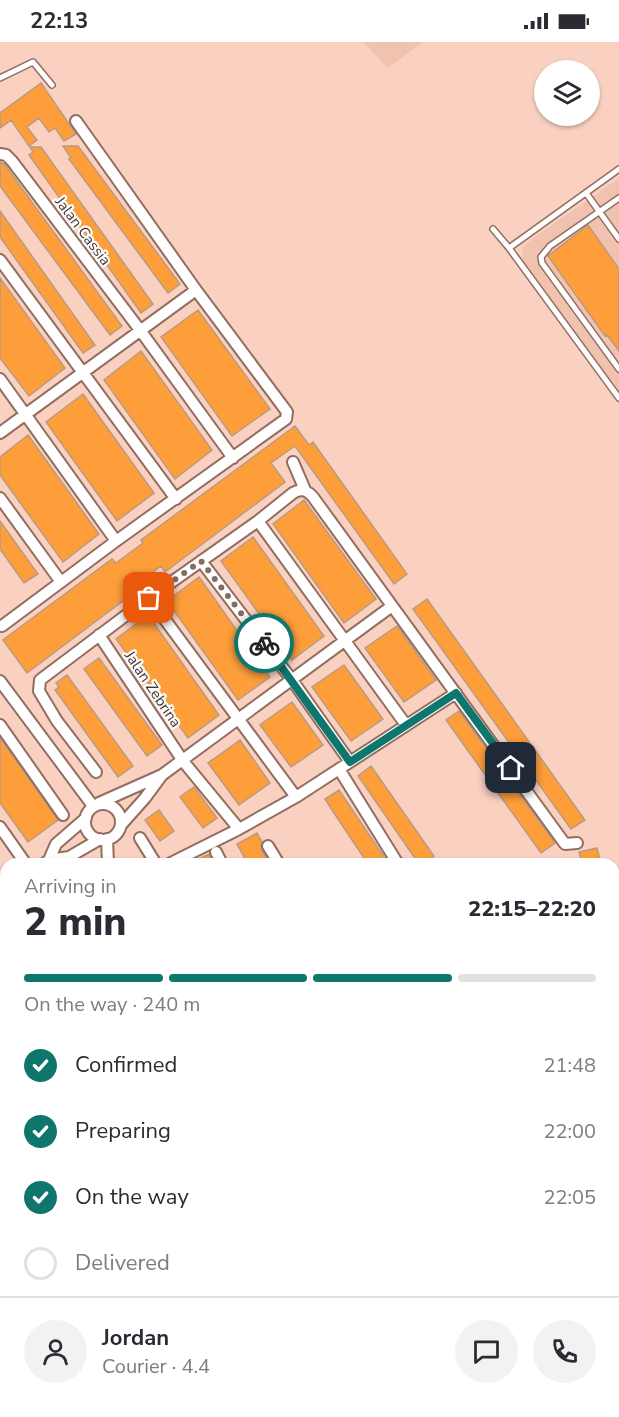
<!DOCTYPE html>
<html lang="en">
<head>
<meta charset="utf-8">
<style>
  :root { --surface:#fff; --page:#f2f2f3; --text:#2b2b33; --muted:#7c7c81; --line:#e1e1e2; --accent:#0f766e }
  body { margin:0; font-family:"Nunito Sans",sans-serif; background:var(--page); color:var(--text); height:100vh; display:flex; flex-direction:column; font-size:22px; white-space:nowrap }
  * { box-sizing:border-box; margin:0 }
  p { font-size:20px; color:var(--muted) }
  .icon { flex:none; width:33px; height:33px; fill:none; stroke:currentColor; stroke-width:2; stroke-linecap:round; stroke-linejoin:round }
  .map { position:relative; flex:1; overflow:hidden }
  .drawer { position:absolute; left:0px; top:816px; width:620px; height:560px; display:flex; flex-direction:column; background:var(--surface); border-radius:18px 18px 0 0; box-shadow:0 2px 4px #0004 }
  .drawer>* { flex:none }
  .buttons { position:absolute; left:534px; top:18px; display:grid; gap:12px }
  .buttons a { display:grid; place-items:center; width:66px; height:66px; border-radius:50%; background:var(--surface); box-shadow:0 2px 4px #0004; font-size:30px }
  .pin { position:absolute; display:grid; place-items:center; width:51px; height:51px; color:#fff; margin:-26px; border-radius:12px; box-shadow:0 3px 9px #0006 }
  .courier { position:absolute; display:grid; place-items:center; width:60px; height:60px; margin:-30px; border:4px solid #0f766e; border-radius:50%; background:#fff; color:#222; box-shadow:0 2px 8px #0007 }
  .overview em { font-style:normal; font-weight:800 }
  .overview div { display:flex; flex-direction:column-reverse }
  .overview { display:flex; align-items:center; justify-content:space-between; height:102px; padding:0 24px }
  h1 { font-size:39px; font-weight:800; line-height:45px }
  .bar { display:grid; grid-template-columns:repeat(4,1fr); gap:9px 6px; align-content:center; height:72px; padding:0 24px }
  .bar i { height:8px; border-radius:4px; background:var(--line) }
  .bar .current { background:var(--accent) }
  .bar p { grid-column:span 4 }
  .line { display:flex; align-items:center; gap:15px; padding:0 24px; border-top:2px solid var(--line) }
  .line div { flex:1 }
  .round { display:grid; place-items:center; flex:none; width:63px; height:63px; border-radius:32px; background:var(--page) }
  ol { padding:0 24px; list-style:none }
  li { display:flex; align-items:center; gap:18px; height:66px }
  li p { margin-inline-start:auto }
  li .icon { padding:6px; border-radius:50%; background:var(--accent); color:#fff; stroke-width:4 }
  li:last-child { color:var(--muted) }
  li i { width:33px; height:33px; border:3px solid var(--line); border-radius:50% }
  .status { display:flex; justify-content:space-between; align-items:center; height:42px; padding:0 30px; background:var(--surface); direction:ltr }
  .status svg { height:16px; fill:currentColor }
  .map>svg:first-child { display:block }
  .built { fill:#f2c2b0 }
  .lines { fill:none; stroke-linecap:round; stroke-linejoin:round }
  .stream { stroke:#4ed2fa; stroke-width:3 }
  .building { fill:#fe9e3a; stroke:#b99b82; stroke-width:1.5 }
  .lane-casing { stroke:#926e60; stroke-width:8 }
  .street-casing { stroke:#926e60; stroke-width:14 }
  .secondary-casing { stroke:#926e60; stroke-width:18 }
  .lane { stroke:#fff; stroke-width:5 }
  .street { stroke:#fff; stroke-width:10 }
  .secondary { stroke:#fff; stroke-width:15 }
  .done { stroke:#856c63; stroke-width:6; stroke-dasharray:0 10.8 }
  .route { stroke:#0f766e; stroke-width:8 }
  .labels { text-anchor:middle; stroke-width:4.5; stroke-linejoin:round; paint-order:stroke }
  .street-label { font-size:15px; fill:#463630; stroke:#fcfcfc }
</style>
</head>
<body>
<div class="status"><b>22:13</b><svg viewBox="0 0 49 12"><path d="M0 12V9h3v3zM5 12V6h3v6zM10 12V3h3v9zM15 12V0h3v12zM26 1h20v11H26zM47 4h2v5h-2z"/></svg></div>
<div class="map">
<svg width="619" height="1375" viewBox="0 0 619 1375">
  <rect width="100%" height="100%" fill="#fad1c1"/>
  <path class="built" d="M363 0H423L388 26Z
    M619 136V349L522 217 523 205 533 196Z"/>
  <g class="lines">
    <path class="stream" d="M614 896 619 895
      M0 1069 6 1067"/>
  </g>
  <path class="building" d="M41 41 76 92 64 99 55 86 49 90 39 76 27 85 37 98 29 104 11 78 0 86V71Z
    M63 104H78L180 242 168 251 69 117 71 116Z
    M30 105H41L153 262 141 271 29 113 33 110Z
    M0 120 5 123 122 284 110 293 0 144Z
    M0 169 95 303 83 311 0 195Z
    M588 183 619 227V309L607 293 605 294 548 214Z
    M0 236 65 326 29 354 0 316Z
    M198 268 270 367 232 394 161 295Z
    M141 309 212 408 175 437 104 338Z
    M83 352 154 451 117 479 46 380Z
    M295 384 309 403 313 400 407 532 394 542 295 404 271 421 285 440 165 530 161 524 133 545 136 549 27 631 3 598 112 517 116 521 143 501 141 498Z
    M28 393 99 492 63 520 0 433V415Z
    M304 458 376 557 344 581 273 482Z
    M0 479 38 532 24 541 0 507Z
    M253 495 324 594 292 618 221 519Z
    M199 535 270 635 238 658 167 559Z
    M427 557 585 778 571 787 413 567Z
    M148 573 219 673 188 696 116 597Z
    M397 584 436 638 404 660 365 606Z
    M99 616 162 703 147 714 84 627Z
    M344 623 383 677 351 699 312 645Z
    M67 633 133 724 118 735 55 648 59 645 56 641Z
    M292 660 323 703 291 725 260 683Z
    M459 669 555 801 541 811 446 678Z
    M0 696 58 778 28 800 0 761Z
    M240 698 270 741 239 763 208 721Z
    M371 724 434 814 422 822H419L358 734Z
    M194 745 217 776 203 786 180 755Z
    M339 748 378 806 389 822H368L332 768 325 757Z
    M159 768 174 789 160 799 145 778Z
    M257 791 262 800 261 807 270 822H248L237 802Z
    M597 806 601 822H582L579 810Z
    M209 812 214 822H188Z"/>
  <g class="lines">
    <g class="lane-casing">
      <path id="lane" d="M0 36 33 20 52 43
        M586 151 619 197
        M619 156 550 204 541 215 542 221 619 327
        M493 187 509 206 619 356
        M509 206 619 127"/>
    </g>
    <g class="street-casing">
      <path id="street" d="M0 112 6 113 12 119 140 288 233 416
        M0 218 176 457
        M0 337 116 499
        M0 391 196 248
        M293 420 305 448
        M0 456 61 540
        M258 479 406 683
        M201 519 292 638 350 720
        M149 556 296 755
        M0 584H2L116 499 286 377 287 370 196 248 76 79
        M99 593 183 719 239 787
        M0 639 93 764
        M0 683 63 773
        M339 727 398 822
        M96 730 57 679 39 649 40 638 149 556 258 479 293 451C301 446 307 448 313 455L565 802 577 801
        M99 761 162 733 392 564
        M85 780a18 18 0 1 1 36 0a18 18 0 1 1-36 0Z
        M121 783 145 756 162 733
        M0 785 26 822
        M140 796 156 822
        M107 797 108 822
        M268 804 279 822
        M216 810 222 822
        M49 818 69 815 100 797
        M44 822 49 818 56 802 86 776
        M169 822 239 787 296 755 456 651
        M0 852 6 848
        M614 914 619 913
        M614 994 619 992
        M0 1024 6 1048
        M614 1048 619 1055
        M0 1142 6 1155
        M614 1156 619 1163
        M0 1261 6 1274
        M614 1272 619 1279
        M614 1304 619 1299
        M0 1367 6 1364
        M119 1370 122 1375
        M174 1370 178 1375
        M264 1370 268 1375
        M361 1370 365 1375
        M131 1375 146 1370
        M414 1375 421 1370
        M530 1375 537 1370"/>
    </g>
    <g class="secondary-casing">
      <path id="secondary" d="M614 883 619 882
        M0 1059 6 1056"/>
    </g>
    <use href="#lane" class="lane"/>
    <use href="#street" class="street"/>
    <use href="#secondary" class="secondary"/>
  </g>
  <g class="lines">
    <path class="done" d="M149 556 201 519 264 601"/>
    <path class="route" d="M264 601 350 720 456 651 511 726"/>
  </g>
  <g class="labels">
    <g class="street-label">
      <text transform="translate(83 189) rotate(53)" y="5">Jalan Cassia</text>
      <text transform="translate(153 647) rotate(56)" y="5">Jalan Zebrina</text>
    </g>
  </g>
</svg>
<div class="buttons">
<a><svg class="icon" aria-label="layers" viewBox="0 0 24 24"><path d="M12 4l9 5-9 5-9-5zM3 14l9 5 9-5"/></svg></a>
</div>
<div class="pin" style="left:149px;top:556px;background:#ea580c"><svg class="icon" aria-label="bag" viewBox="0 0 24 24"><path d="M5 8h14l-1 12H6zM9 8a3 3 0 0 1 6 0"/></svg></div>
<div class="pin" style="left:511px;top:726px;background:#1f2937"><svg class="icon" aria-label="home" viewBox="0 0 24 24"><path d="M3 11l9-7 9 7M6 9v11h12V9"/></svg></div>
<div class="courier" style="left:264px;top:601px"><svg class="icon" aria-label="bike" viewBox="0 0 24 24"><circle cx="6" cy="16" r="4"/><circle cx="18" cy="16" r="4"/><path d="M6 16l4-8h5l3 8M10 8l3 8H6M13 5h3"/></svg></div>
<section class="drawer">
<div class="overview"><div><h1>2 min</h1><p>Arriving in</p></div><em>22:15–22:20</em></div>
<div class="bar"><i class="current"></i><i class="current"></i><i class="current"></i><i></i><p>On the way · 240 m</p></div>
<ol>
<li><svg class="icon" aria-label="check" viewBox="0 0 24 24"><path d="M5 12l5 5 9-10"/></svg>Confirmed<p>21:48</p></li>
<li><svg class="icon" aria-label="check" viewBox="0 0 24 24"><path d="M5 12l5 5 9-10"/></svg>Preparing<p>22:00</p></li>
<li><svg class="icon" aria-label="check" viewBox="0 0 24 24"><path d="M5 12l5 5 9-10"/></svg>On the way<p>22:05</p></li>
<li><i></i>Delivered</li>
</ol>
<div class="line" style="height:108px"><a class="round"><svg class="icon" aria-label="person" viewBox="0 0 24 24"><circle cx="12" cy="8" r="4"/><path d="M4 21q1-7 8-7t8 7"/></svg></a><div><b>Jordan</b><p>Courier · 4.4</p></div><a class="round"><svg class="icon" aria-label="chat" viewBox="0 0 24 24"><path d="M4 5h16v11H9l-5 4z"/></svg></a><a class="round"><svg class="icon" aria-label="phone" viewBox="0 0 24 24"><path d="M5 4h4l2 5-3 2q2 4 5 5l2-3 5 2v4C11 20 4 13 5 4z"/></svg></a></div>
</section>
</div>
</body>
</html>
